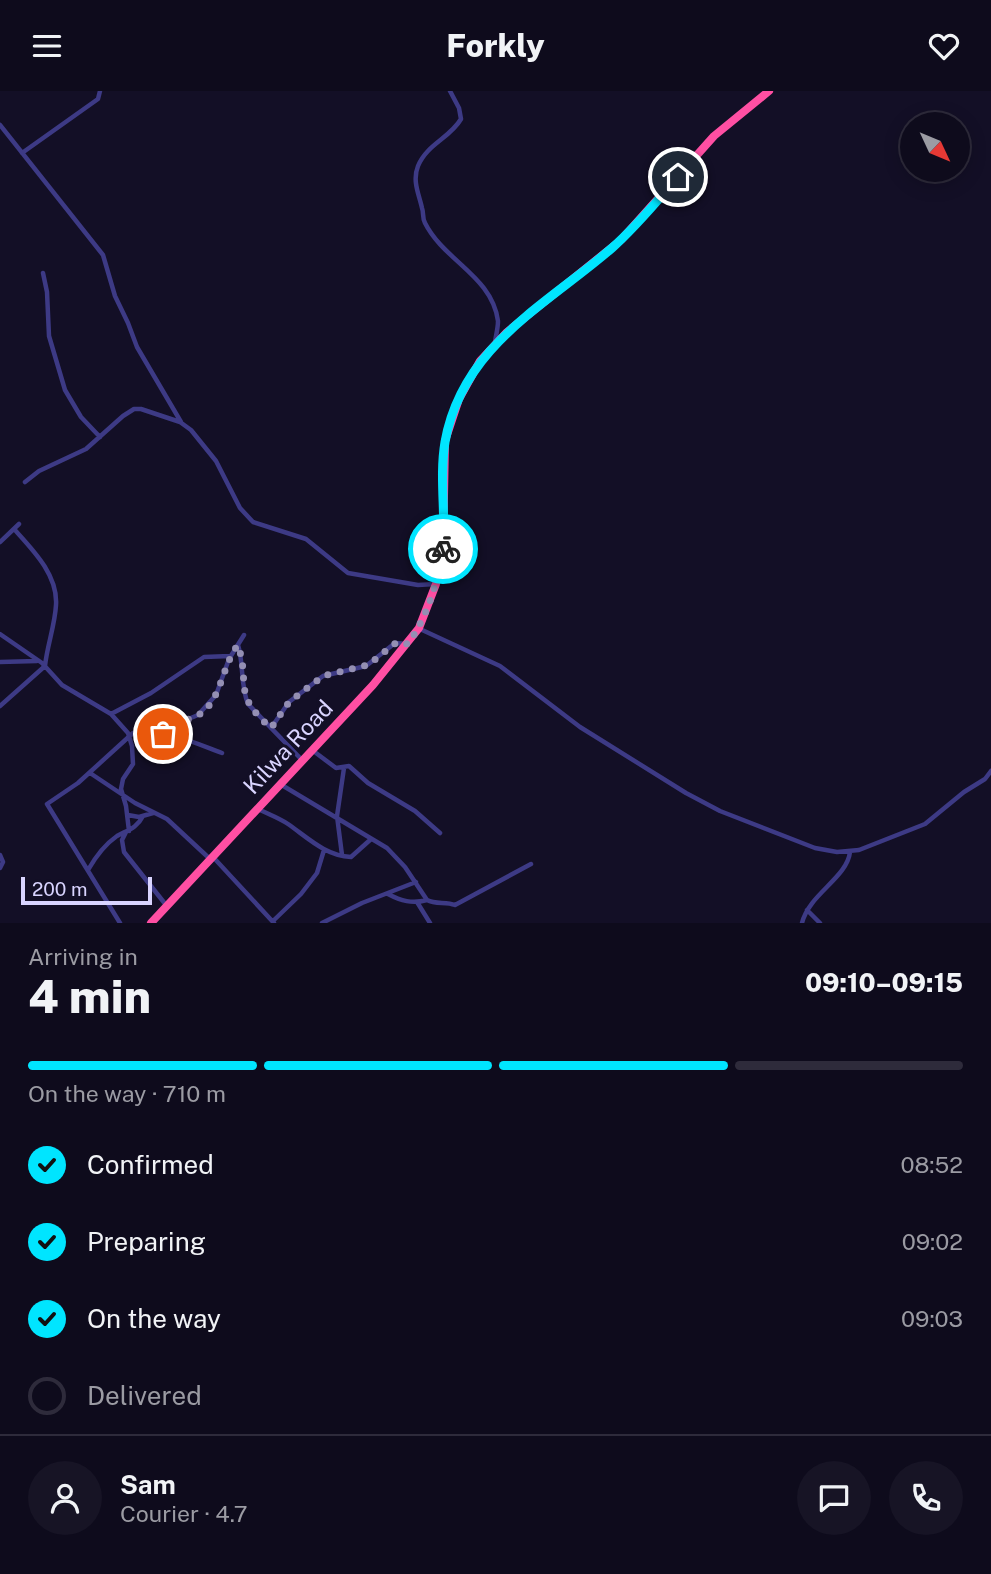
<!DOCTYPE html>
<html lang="en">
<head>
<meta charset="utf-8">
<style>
  :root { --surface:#0e0b1c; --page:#171425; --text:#f1f3f6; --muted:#9b9ba3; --line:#2e2b3b; --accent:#00e5ff }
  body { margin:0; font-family:"Public Sans",sans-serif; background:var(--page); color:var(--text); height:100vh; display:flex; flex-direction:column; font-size:26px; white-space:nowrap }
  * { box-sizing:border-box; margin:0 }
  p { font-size:23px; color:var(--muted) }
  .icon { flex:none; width:38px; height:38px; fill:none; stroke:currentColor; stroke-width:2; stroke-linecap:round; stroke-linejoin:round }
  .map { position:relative; height:832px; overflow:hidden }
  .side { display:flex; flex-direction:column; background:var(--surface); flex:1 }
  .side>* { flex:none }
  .needle { width:46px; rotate:134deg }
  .buttons { position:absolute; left:900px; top:21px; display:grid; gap:14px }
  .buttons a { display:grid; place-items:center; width:70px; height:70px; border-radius:50%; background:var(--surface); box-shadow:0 4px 18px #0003,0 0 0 2px var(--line); font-size:35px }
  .scale { position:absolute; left:21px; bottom:18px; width:131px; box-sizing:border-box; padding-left:7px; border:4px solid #d9d4ff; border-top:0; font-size:19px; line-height:24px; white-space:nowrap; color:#d9d4ff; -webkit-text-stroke:5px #130f26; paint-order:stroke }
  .pin { position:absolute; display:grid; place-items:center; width:60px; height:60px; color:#fff; margin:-30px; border:4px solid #fff; border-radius:50%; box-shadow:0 2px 7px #0007 }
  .courier { position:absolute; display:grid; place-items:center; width:70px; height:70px; margin:-35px; border:5px solid #00e5ff; border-radius:50%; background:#fff; color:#222; box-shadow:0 2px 9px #0007 }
  .summary em { font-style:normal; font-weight:800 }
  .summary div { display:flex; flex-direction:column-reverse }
  .summary { display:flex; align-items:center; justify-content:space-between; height:119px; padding:0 28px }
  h1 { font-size:46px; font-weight:800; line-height:52px }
  .bar { display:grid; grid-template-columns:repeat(4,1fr); gap:10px 7px; align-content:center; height:84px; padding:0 28px }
  .bar i { height:9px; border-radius:5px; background:var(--line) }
  .bar .on { background:var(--accent) }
  .bar p { grid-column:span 4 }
  .line { display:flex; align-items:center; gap:18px; padding:0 28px; border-top:2px solid var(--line) }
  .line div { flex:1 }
  .round { display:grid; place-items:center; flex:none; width:74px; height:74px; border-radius:37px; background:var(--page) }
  ol { padding:0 28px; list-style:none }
  li { display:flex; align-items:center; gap:21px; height:77px }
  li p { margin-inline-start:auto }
  li .icon { padding:7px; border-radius:50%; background:var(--accent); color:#111; stroke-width:4 }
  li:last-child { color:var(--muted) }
  li i { width:38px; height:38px; border:4px solid var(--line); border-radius:50% }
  header { display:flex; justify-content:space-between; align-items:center; height:91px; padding:0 28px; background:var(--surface); font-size:32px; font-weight:800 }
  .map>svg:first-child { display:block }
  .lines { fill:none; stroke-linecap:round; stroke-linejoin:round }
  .street { stroke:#3d3a85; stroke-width:4.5 }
  .highway { stroke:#ff4fa3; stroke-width:8 }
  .done { stroke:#948fb3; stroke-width:7; stroke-dasharray:0 12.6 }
  .route { stroke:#00e5ff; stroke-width:9 }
  .labels { text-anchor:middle; stroke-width:6; stroke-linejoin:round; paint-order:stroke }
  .street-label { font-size:23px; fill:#d9d4ff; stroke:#130f26 }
</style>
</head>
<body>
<header><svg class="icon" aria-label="menu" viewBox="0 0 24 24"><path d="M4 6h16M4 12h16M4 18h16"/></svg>Forkly<svg class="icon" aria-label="heart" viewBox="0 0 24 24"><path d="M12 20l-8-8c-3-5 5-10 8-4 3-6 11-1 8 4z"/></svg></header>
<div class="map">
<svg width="991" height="832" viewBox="0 0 991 832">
  <rect width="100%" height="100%" fill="#130f26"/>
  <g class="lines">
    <path class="street" d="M450 0 459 17 461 28C450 47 427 53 418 75 412 90 419 103 422 117 424 122 422 127 425 132 444 170 492 185 498 230 498 237 496 244 495 251
      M0 34 103 164 115 205 128 232 137 256 181 331
      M22 62 98 8 100 0
      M43 182 47 201 49 245 65 299 81 326 100 346
      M25 391 39 380 86 358 123 325 134 318H141L180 331 191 339 216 370 240 417 253 431 306 448 348 482 418 494 435 493
      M14 438C33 459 58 484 56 514 55 534 47 555 45 575
      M0 451 19 433
      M420 538 500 575 580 636 686 702 720 720 815 757 837 761 859 759 925 733 964 701 985 688 991 680
      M0 543 42 572 62 594 111 623 128 642 132 655 133 673 123 688 121 698 126 715 129 740
      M238 554C244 573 240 593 248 613L302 669
      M0 571 37 570
      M0 615 45 575
      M111 623 151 602 204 566 230 565
      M271 637 289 611 323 585 366 575 395 552 407 553
      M178 647 186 629 198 624 216 604 229 568 244 544
      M312 659 336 677 349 675 368 692 415 720 440 742
      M90 682 135 712 167 728 210 768
      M280 693 387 757 405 776 427 809C436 814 446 810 455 814L531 773
      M258 718C268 723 279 727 288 733 308 747 326 765 351 766L370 749
      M128 724 139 726 153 722
      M126 741 122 749 124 761 166 814
      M0 764 3 771 0 777
      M342 764 337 725 344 677
      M213 766 274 832
      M88 779C96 765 104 754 117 745 128 739 137 737 143 725
      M388 803C401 810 412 813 427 809
      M417 811 430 832
      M807 819 820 832
      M273 830 301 803 317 782 324 759
      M120 832 47 713 78 692 133 642C164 637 195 652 222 662
      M322 832 362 812 416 791
      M802 832C809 803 847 787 850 761"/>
    <path class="highway" d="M151 832 373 594 419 537 436 493 443 460 445 350 459 308 480 270 507 241 621 149 714 45 769 0"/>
  </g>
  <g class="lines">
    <path class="done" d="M163 643 178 647 186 629C189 628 193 627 196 625 221 614 222 573 238 554 251 594 231 602 271 637L289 611 323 585 368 574 397 551 408 553C428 524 437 493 443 458"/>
    <path class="route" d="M443 458C446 423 439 386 445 351 462 255 545 215 612 157 636 136 657 110 678 86"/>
  </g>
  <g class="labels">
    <g class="street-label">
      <text transform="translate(288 656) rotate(-47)" y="8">Kilwa Road</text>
    </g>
  </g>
</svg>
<div class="buttons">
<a><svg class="needle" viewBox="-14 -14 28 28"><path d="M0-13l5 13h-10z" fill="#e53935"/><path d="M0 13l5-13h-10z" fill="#9b9ba3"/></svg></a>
</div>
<div class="scale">200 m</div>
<div class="pin" style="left:163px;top:643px;background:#ea580c"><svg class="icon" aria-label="bag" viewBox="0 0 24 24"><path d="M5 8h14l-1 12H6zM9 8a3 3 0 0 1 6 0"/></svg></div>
<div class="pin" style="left:678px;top:86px;background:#1f2937"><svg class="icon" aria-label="home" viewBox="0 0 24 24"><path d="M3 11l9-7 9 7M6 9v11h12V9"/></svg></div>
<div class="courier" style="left:443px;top:458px"><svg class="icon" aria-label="bike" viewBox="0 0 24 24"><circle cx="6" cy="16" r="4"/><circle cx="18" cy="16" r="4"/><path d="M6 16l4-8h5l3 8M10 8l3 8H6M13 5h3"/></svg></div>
</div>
<section class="side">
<div class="summary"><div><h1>4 min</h1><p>Arriving in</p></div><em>09:10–09:15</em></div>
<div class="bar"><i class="on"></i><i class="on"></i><i class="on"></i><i></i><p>On the way · 710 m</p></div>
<ol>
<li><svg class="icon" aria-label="check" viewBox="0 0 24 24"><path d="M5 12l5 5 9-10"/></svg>Confirmed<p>08:52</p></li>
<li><svg class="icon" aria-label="check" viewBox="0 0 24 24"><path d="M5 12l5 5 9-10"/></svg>Preparing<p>09:02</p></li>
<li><svg class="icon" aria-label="check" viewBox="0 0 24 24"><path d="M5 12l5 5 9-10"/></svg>On the way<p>09:03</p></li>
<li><i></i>Delivered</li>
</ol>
<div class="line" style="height:126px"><a class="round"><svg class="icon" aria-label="person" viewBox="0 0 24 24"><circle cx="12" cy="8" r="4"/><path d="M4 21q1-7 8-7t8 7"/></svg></a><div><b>Sam</b><p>Courier · 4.7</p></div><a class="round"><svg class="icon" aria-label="chat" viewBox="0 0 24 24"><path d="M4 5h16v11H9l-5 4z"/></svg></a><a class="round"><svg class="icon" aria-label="phone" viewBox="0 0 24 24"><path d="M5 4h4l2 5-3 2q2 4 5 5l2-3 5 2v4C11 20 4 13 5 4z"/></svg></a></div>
</section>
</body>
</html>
